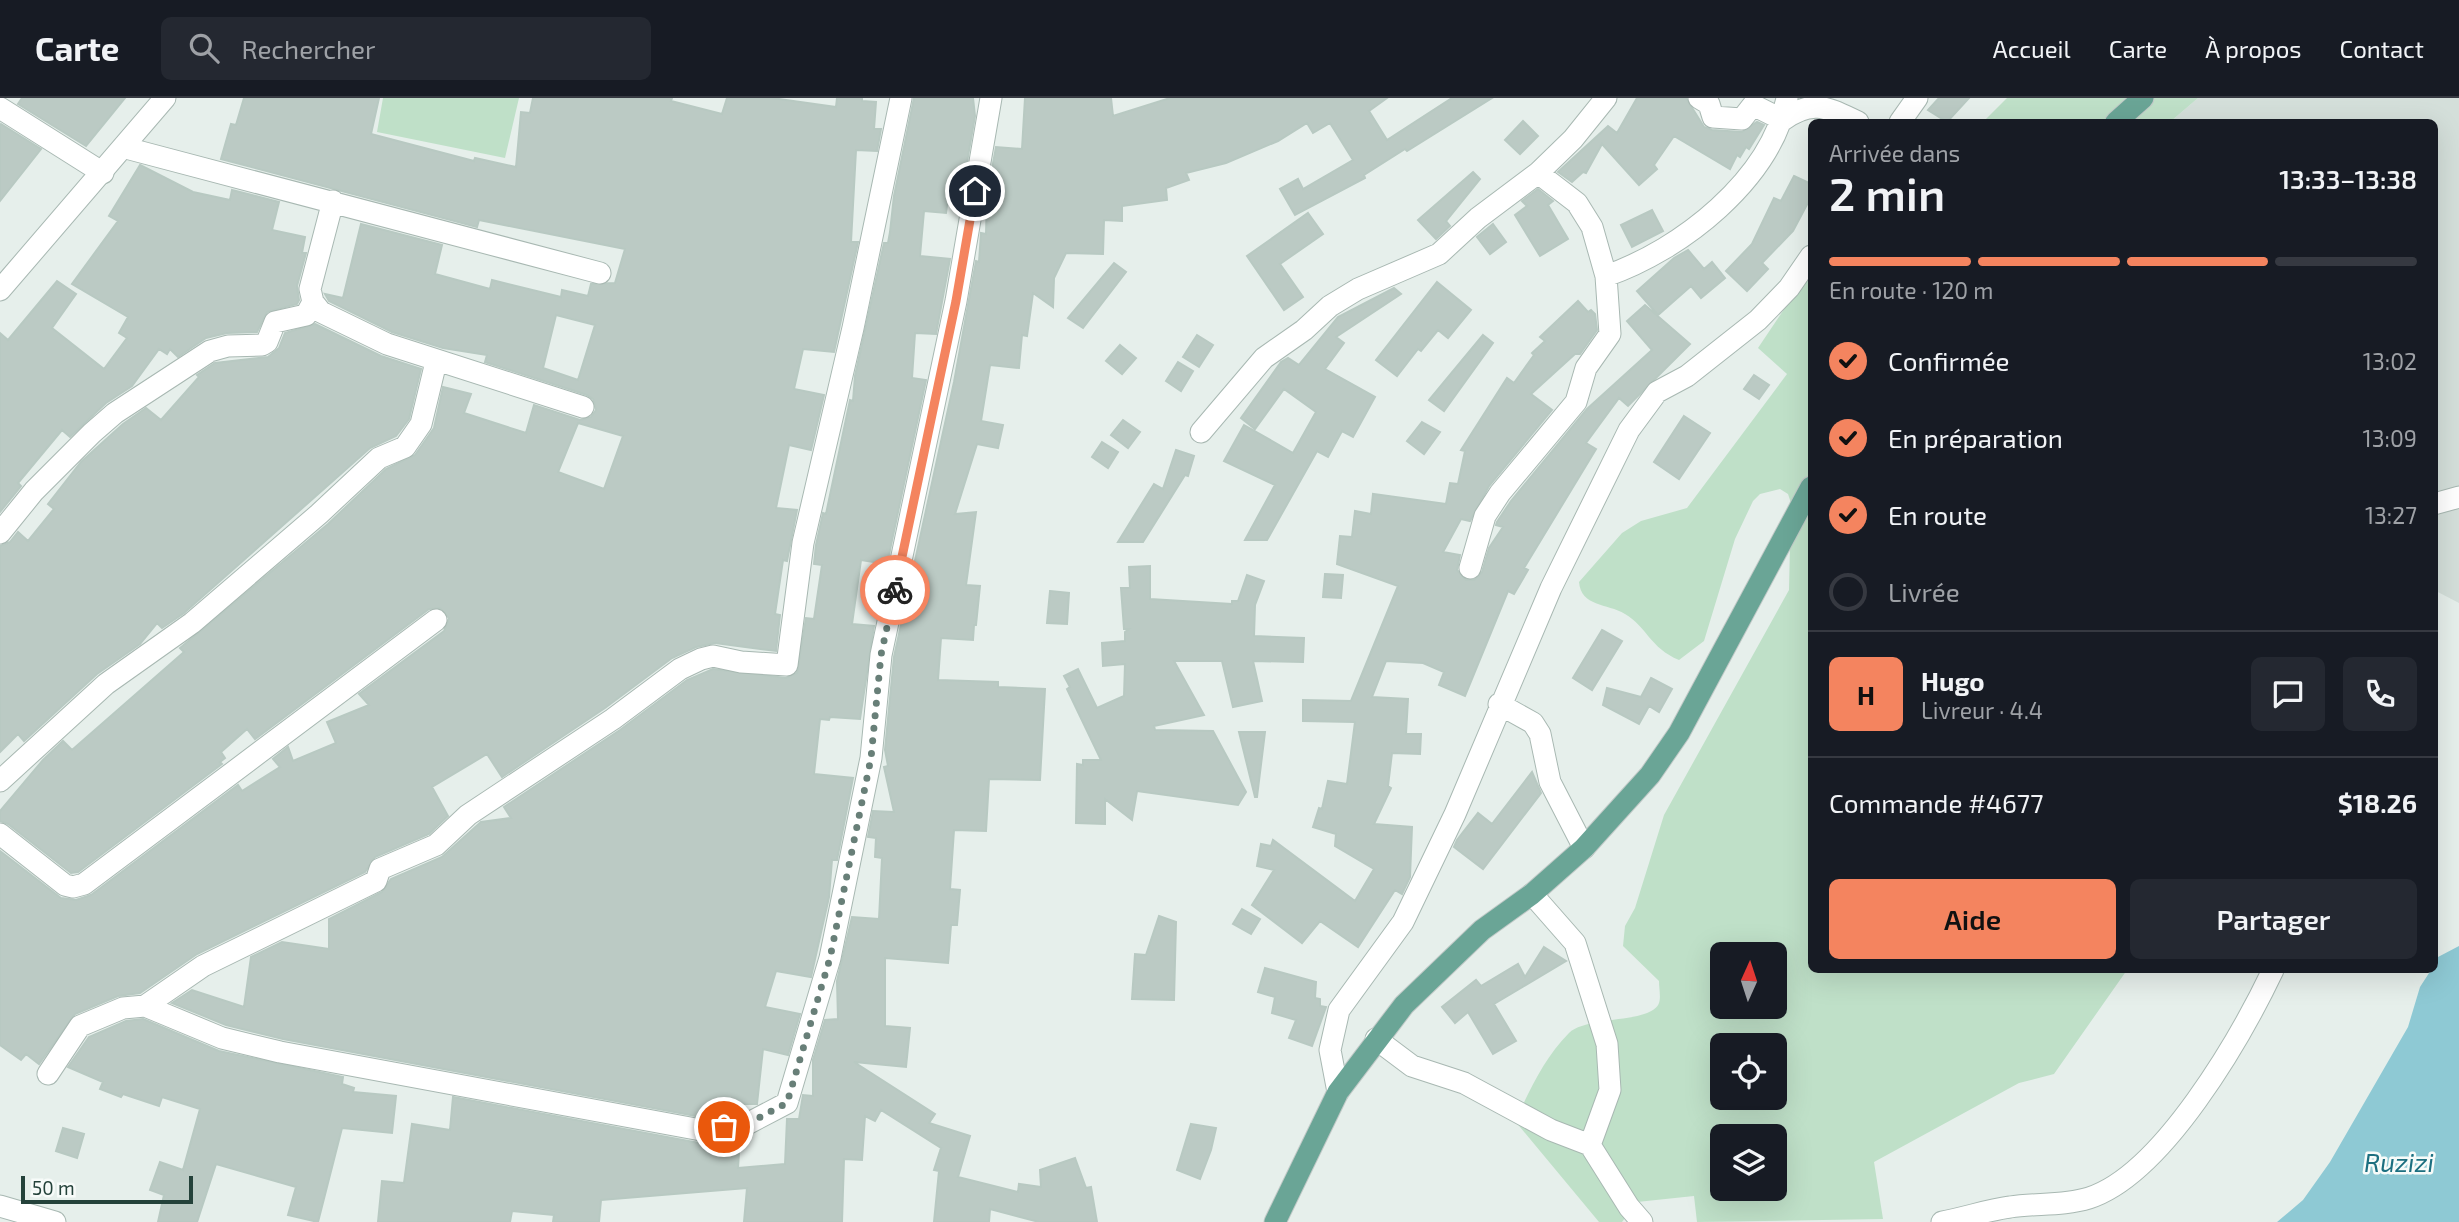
<!DOCTYPE html>
<html lang="fr">
<head>
<meta charset="utf-8">
<style>
  :root { --surface:#171b24; --page:#242831; --text:#f1f3f6; --muted:#9ea1a6; --line:#363941; --accent:#f4845f }
  body { margin:0; font-family:"Exo 2",sans-serif; background:var(--page); color:var(--text); height:100vh; display:flex; flex-direction:column; font-size:26px; white-space:nowrap }
  * { box-sizing:border-box; margin:0 }
  p { font-size:23px; color:var(--muted) }
  .icon { flex:none; width:38px; height:38px; fill:none; stroke:currentColor; stroke-width:2; stroke-linecap:round; stroke-linejoin:round }
  .map { position:relative; flex:1; overflow:hidden }
  .details { position:absolute; left:1808px; top:21px; width:630px; height:854px; display:flex; flex-direction:column; background:var(--surface); border-radius:10px; box-shadow:0 7px 28px #0002 }
  .details>* { flex:none }
  .needle { width:46px; rotate:3deg }
  .controls { position:absolute; left:1710px; top:844px; display:grid; gap:14px }
  .controls a { display:grid; place-items:center; width:77px; height:77px; border-radius:10px; background:var(--surface); box-shadow:0 7px 28px #0002; font-size:35px }
  .scale { position:absolute; left:21px; bottom:18px; width:172px; box-sizing:border-box; padding-left:7px; border:4px solid #24423a; border-top:0; font-size:19px; line-height:24px; white-space:nowrap; color:#24423a; -webkit-text-stroke:5px #f7fbf9; paint-order:stroke }
  .pin { position:absolute; display:grid; place-items:center; width:60px; height:60px; color:#fff; margin:-30px; border:4px solid #fff; border-radius:50%; box-shadow:0 2px 7px #0007 }
  .courier { position:absolute; display:grid; place-items:center; width:70px; height:70px; margin:-35px; border:5px solid #f4845f; border-radius:50%; background:#fff; color:#222; box-shadow:0 2px 9px #0007 }
  .headline em { font-style:normal; font-weight:600 }
  .headline div { display:flex; flex-direction:column-reverse }
  .headline { display:flex; align-items:center; justify-content:space-between; height:119px; padding:0 21px }
  h1 { font-size:46px; font-weight:600; line-height:52px }
  .bar { display:grid; grid-template-columns:repeat(4,1fr); gap:10px 7px; align-content:center; height:84px; padding:0 21px }
  .bar i { height:9px; border-radius:5px; background:var(--line) }
  .bar .current { background:var(--accent) }
  .bar p { grid-column:span 4 }
  .line { display:flex; align-items:center; gap:18px; padding:0 21px; border-top:2px solid var(--line) }
  .line div { flex:1 }
  .round { display:grid; place-items:center; flex:none; width:74px; height:74px; border-radius:10px; background:var(--page) }
  ol { padding:0 21px; list-style:none }
  li { display:flex; align-items:center; gap:21px; height:77px }
  li p { margin-inline-start:auto }
  li .icon { padding:7px; border-radius:50%; background:var(--accent); color:#111; stroke-width:4 }
  li:last-child { color:var(--muted) }
  li i { width:38px; height:38px; border:4px solid var(--line); border-radius:50% }
  .button { display:flex; gap:14px; margin-top:auto; padding:14px 21px }
  .button a { flex:1; height:80px; border-radius:10px; background:var(--accent); color:#111; font-size:28px; font-weight:600; line-height:80px; text-align:center }
  .button a+a { background:var(--page); color:var(--text) }
  header { display:flex; align-items:center; gap:42px; box-sizing:border-box; height:98px; padding:0 35px; background:var(--surface); border-bottom:2px solid var(--line) }
  header strong { font-size:33px }
  nav { display:flex; gap:38px; margin-inline-start:auto; font-size:24px }
  .search { width:490px; height:63px; background:var(--page); display:flex; align-items:center; gap:18px; box-sizing:border-box; padding:0 24px; border-radius:10px; color:var(--muted); font-size:26px }
  .map>svg:first-child { display:block }
  .built { fill:#d4dfda }
  .green { fill:#bfe0c8; fill-rule:evenodd }
  .water { fill:#8ec9d4 }
  .building { fill:#bbcac4; stroke:#b8c9c2; stroke-width:2; fill-rule:evenodd }
  .lines { fill:none; stroke-linecap:round; stroke-linejoin:round }
  .minor-casing { stroke:#a8b8b2; stroke-width:23 }
  .tertiary-casing { stroke:#a8b8b2; stroke-width:23 }
  .primary-casing { stroke:#c2cac8; stroke-width:23 }
  .minor { stroke:#fff; stroke-width:21 }
  .tertiary { stroke:#fff; stroke-width:21 }
  .primary { stroke:#6aa596; stroke-width:21 }
  .done { stroke:#687f78; stroke-width:7; stroke-dasharray:0 12.6 }
  .route { stroke:#f4845f; stroke-width:9 }
  .labels { text-anchor:middle; stroke-width:5; stroke-linejoin:round; paint-order:stroke }
  .water-label { font-size:26px; font-style:italic; fill:#1c6f80; stroke:#f7fbf9 }
</style>
</head>
<body>
<header>
<strong>Carte</strong>
<div class="search"><svg class="icon" aria-label="search" viewBox="0 0 24 24"><circle cx="10" cy="10" r="6"/><path d="M15 15l6 6"/></svg>Rechercher</div>
<nav><a>Accueil</a><a>Carte</a><a>À propos</a><a>Contact</a></nav>
</header>
<div class="map">
<svg width="2459" height="1124" viewBox="0 0 2459 1124">
  <rect width="100%" height="100%" fill="#e6efeb"/>
  <path class="built" d="M2198 0H2459V505L2434 492V24H2170Z"/>
  <path class="green" d="M383 0H519L505 60 377 34Z
    M2007 0H2198L2170 24H1983Z
    M1811 171V872H2127L2054 976 2019 985 1874 1064 1883 1121 1697 1124 1694 1098 1637 1104 1622 1124H1599L1515 1023C1530 992 1544 960 1569 935 1588 917 1651 926 1659 905 1661 899 1659 890 1659 883L1623 848 1625 828 1635 810 1664 717 1789 492 1791 405 1788 396 1780 391 1760 396 1753 403 1735 441 1704 543 1679 562C1650 550 1647 529 1625 516 1607 505 1581 509 1579 484L1622 435 1641 423 1687 410 1787 276 1758 250ZM1722 856H1774V908H1722ZM1722 947H1774V999H1722ZM1722 1038H1774V1090H1722Z"/>
  <path class="water" d="M2459 848V1124H2277L2303 1102 2330 1064 2408 929 2420 889 2431 872H2434L2438 859Z"/>
  <path class="building" d="M22 0H125L86 48 18 6Z
    M244 0H379L371 36 474 63 475 60 516 69 521 14 530 15 533 0H672L671 3 722 16 727 0H772L836 9 837 0H862V3L876 4 874 31H881L877 53 856 52 851 144H858L834 254 803 251 794 291 824 297 811 352 789 347 776 410 797 412 787 463 783 462 775 516 780 517 776 553 715 545 696 549 672 560 605 610 502 679 487 656 432 689 448 718 429 736 375 759 365 774 197 856 140 895 118 898 75 916 39 966 26 956 21 962 0 947V753L61 800 76 802 91 797 238 687 242 693 280 669 273 661 288 649 293 663 336 645 327 624 369 607 359 596 444 533 449 520 440 510 429 511 255 641 247 631 221 654 225 660 220 664 222 666 78 774 71 775 8 726 0 723V713L43 662 63 643 72 652 184 554 180 550 328 426 386 371 415 357 434 330 443 289 471 296 464 315 526 335 534 307 580 322 591 319 596 312 593 301 587 297 485 264 487 257 443 250 392 234 329 203 325 196 343 200 361 126 442 147 435 176 490 191 492 182 561 199 562 192 588 198 591 186 615 185 625 151 479 122 477 129 221 61 231 26 236 27ZM556 217 595 227 578 282 543 270ZM578 325 623 338 604 391 558 374Z
    M914 0H973L975 18 962 93 949 92 946 115 924 113 920 158 950 161 936 236 915 235 912 280 926 282 887 466 861 462 852 526 874 528 860 621 830 619 829 622 820 621 814 676 853 680 837 762H832L829 799 811 879 776 873 765 909 800 916 788 957 763 951 757 1006H743L742 1013 701 1019 283 941 226 927 172 905 192 892 244 909 251 859 282 844 329 851V821L382 794 391 781 442 759 481 724 511 720 504 709 620 632 687 582 713 571 786 580 797 575 806 520 814 521 822 467 814 466 816 447 823 415 826 416 850 302 853 303 855 278 884 145H888L890 134 894 98Z
    M1025 0H1111L1113 18 1170 0H1387L1369 13 1387 42 1452 0H1492L1407 53 1405 51 1364 77 1365 80 1295 117 1280 91 1298 81 1303 91 1353 62 1330 25 1313 35 1307 25 1278 43 1226 65 1186 75 1189 82 1166 90 1167 102 1122 108V123L1104 122 1103 156 1066 155 1054 180 1053 209 1033 195 1027 238 1022 237 1019 270 990 267 981 323 1003 327 998 350 977 346 955 416 976 414 966 487 980 488 976 527H974L973 542 941 540 938 582 998 584V589L1045 591 1040 682 989 681 986 733 954 732 950 791 960 792 957 827H951L948 865 885 860V928L910 930 906 969 854 964 935 1016 929 1025 970 1038 958 1079 1018 1094 1019 1086 1041 1089 1040 1072 1075 1060 1086 1090 1091 1089 1097 1124H1039L990 1111 989 1124H934L939 1073 934 1072 941 1050 881 1012 875 1023 865 1018 862 1062 844 1061 842 1124H744L747 1090 601 1102 599 1124H553L554 1117 512 1113 510 1124H378L382 1083 404 1085 412 1026 450 1032 453 999 699 1045 740 1040 738 1070 785 1066 787 1021H799L803 997 813 998V962L825 922 838 921 837 883 852 819 879 821 882 760 875 759 876 740 868 739 873 713 894 714 884 669 888 668 885 652 894 559 954 284 976 163 979 164 981 135 986 136 987 98 996 49 1022 51Z
    M1637 0H1686L1704 29 1712 32 1742 34 1757 24 1764 27 1749 51 1746 49 1740 59 1737 57 1730 71 1674 38 1654 67 1657 71 1639 87 1602 46 1586 75 1583 74 1572 84 1558 74 1608 28 1617 35Z
    M1939 0H1969L1947 24 1928 12Z
    M1523 23 1538 38 1520 56 1505 42Z
    M1 26 41 51 0 103V28Z
    M140 67 193 94 230 102 232 92 279 104 272 132 305 139 302 155H306L297 188 299 202 297 206 267 214 257 234 227 235 206 240 178 259 170 251 167 256 159 251 132 288 106 305 70 339 62 332 18 385 21 388 0 414V235L8 242 57 183 76 196 52 230 104 271 127 240 119 235 128 219 72 186 118 123 109 118Z
    M1473 74 1480 81 1446 123 1450 128 1436 141 1418 122Z
    M1794 78 1811 86V99L1793 133 1762 165 1768 171 1747 193 1726 173 1752 146 1774 100 1781 103Z
    M1538 91 1553 103 1548 107 1568 141 1540 158 1515 117 1527 108 1522 103Z
    M1652 112 1663 133 1632 149 1621 127Z
    M1308 115 1323 136 1280 166 1303 199 1284 212 1247 158Z
    M1493 126 1506 144 1490 156 1477 139Z
    M1688 152 1704 171 1712 164 1725 180 1701 200 1691 188 1658 217 1637 193 1674 160Z
    M1114 165 1126 174 1083 230 1068 220Z
    M1437 184 1471 212 1448 240 1438 232 1421 253 1418 251 1397 278 1376 262Z
    M1394 190 1401 196 1336 239 1344 245 1325 271 1375 299 1353 339 1342 333 1328 359 1317 353 1267 442H1245L1275 387 1224 363 1244 327 1293 355 1316 314 1284 291 1255 331 1241 320 1281 264 1288 260 1299 267 1338 219Z
    M1578 203 1588 214 1591 212 1595 216 1597 232 1580 256H1575L1531 296 1552 312 1489 388 1470 423 1461 421 1443 454 1460 457 1457 472 1466 482H1474L1482 474 1489 450 1503 429 1496 427 1497 424 1511 403 1587 311 1652 252 1627 223 1645 207 1690 246 1628 308 1619 300 1586 345 1596 351 1524 470 1528 472 1514 496 1508 493 1465 598 1439 587 1444 574 1423 565 1386 563 1372 599 1408 601 1406 636H1421L1420 656 1392 655 1388 688 1391 690 1374 726 1412 729 1410 779 1402 796 1395 792 1358 849 1320 823 1302 845 1252 807 1274 772 1257 768 1261 746 1271 748 1273 742 1355 803 1374 771 1335 748 1336 736 1313 729 1319 710 1322 711 1328 683 1347 686 1355 624 1303 623V602L1351 603 1398 488 1337 466 1340 438 1352 439 1355 413 1371 416 1373 396 1446 406 1450 385 1458 386 1465 353 1461 352 1507 280 1514 285 1534 257 1532 255 1545 243 1540 239Z
    M315 226 381 258 421 271 409 321 396 338 370 350 184 515 162 530 157 525 140 546 97 576 24 643 18 636 0 654V448L10 444 18 434 28 443 54 411 48 406 81 364 123 326 146 310 161 322 199 279 197 277 215 265 268 259 279 250 285 235Z
    M1197 237 1213 247 1199 269 1183 259Z
    M1483 237 1493 245 1444 313 1429 302Z
    M1120 247 1136 260 1122 276 1106 263Z
    M1178 264 1193 273 1181 293 1166 283Z
    M1754 277 1769 287 1759 301 1744 291Z
    M1684 318 1710 335 1679 381 1654 364Z
    M1123 322 1140 334 1128 350 1111 337Z
    M1422 324 1440 334 1424 356 1407 343Z
    M1102 344 1118 354 1108 370 1092 359Z
    M1176 352 1194 358 1188 378 1185 377 1143 444H1118L1154 386 1163 391Z
    M1150 468V501L1232 506V503H1238L1247 477 1264 483 1255 507 1254 538 1304 540 1303 564 1253 563 1262 603 1233 609 1222 563H1174L1204 617 1154 628 1155 632 1213 633 1246 694 1238 707 1137 693 1132 722 1105 701V726L1076 725 1077 666 1083 667V662H1101L1067 591 1070 589 1064 578 1078 571 1097 610 1124 598 1125 566 1103 568 1102 545 1125 543V534L1129 531H1124L1121 490H1130L1129 469Z
    M1325 476 1343 477 1341 500 1323 499Z
    M1050 493 1069 495 1067 526 1047 525Z
    M1602 532 1622 543 1592 592 1573 580Z
    M1651 580 1672 591 1659 614 1649 608 1639 626 1603 607 1607 590 1641 599Z
    M1239 634H1265L1257 699H1255Z
    M1532 674 1541 695 1483 771 1454 749 1457 742 1478 715 1492 726Z
    M1242 811 1260 821 1251 836 1233 826Z
    M1159 818 1176 824 1174 902 1132 901 1135 856 1146 857Z
    M1544 849 1566 863 1494 906 1516 943 1493 956 1468 914 1455 925 1442 909 1476 882 1481 888 1518 866 1525 879Z
    M1265 870 1316 884 1315 900 1320 901V908L1326 909 1312 948 1289 940 1296 922 1272 915 1275 899 1258 894Z
    M143 921 219 953 343 979 342 986 354 990 353 994 396 998 392 1035 342 1030 318 1124 288 1117 296 1089 216 1066 197 1124H158L164 1097 150 1092 160 1064 183 1072 200 1011 162 999 159 1008 123 996 121 999 100 991 103 984 68 969 89 939 126 923Z
    M1191 1026 1216 1030 1211 1052 1200 1081 1177 1072Z
    M63 1030 84 1036 77 1060 56 1053Z"/>
  <g class="lines">
    <g class="minor-casing">
      <path id="minor" d="M1699 0 1709 6 1713 19 1742 21 1753 7 1783 22C1813 0 1828 10 1858 24
        M0 10 103 75
        M1900 24 1917 0
        M126 50 600 175
        M333 103 310 191 313 204 321 214 387 246 583 309
        M1606 178C1681 152 1771 82 1787 0
        M1201 334 1264 260 1304 232 1330 208 1358 191 1439 156 1478 120 1538 75 1573 41 1606 0
        M2434 406 2459 399
        M0 435 34 393 92 335 115 315 210 253 228 248 262 247 267 244 275 224 306 217 313 204
        M1470 470 1485 418 1500 395 1576 304 1586 270 1610 236 1606 178 1592 129 1577 105 1538 75
        M1499 606 1533 625 1540 636 1550 684 1584 750
        M0 683 106 586 192 525 319 416 379 360 405 349 421 326 436 264
        M0 736 65 787 73 789 84 786 436 522
        M1532 796 1575 845 1607 946 1610 992 1590 1047
        M145 908 222 940 280 954 701 1032 747 1026 787 1005 830 860 871 660 881 557 956 203 991 0
        M1376 941 1412 968 1464 985 1551 1032 1590 1047 1629 1109 1642 1124
        M48 976 80 928 123 910 145 908 203 868 376 783 380 771 436 747 468 717 613 621 680 571 701 561 713 558 741 564 787 567 803 445 853 230 901 0
        M1338 994 1330 952 1339 912 1403 824 1455 716 1551 490 1629 332 1657 294 1687 278 1758 222 1789 190 1811 158
        M0 1108 55 1124
        M1942 1124C1965 1120 1987 1112 2010 1109 2036 1105 2063 1108 2089 1100 2163 1076 2241 939 2273 872"/>
    </g>
    <g class="tertiary-casing">
      <path id="tertiary" d="M0 192 165 0"/>
    </g>
    <g class="primary-casing">
      <path id="primary" d="M2116 24 2143 0
        M1275 1124 1338 994 1404 907 1482 832 1532 796 1584 750 1650 677 1679 635 1811 389"/>
    </g>
    <use href="#minor" class="minor"/>
    <use href="#tertiary" class="tertiary"/>
    <use href="#primary" class="primary"/>
  </g>
  <g class="lines">
    <path class="done" d="M724 1029 747 1026 787 1005 830 860 871 660 881 557 895 492"/>
    <path class="route" d="M895 492 956 203 975 93"/>
  </g>
  <g class="labels">
    <g class="water-label">
      <text x="2399" y="1074">Ruzizi</text>
    </g>
  </g>
</svg>
<div class="controls">
<a><svg class="needle" viewBox="-14 -14 28 28"><path d="M0-13l5 13h-10z" fill="#e53935"/><path d="M0 13l5-13h-10z" fill="#9ea1a6"/></svg></a>
<a><svg class="icon" aria-label="locate" viewBox="0 0 24 24"><circle cx="12" cy="12" r="6"/><path d="M12 2v4M12 18v4M2 12h4M18 12h4"/></svg></a>
<a><svg class="icon" aria-label="layers" viewBox="0 0 24 24"><path d="M12 4l9 5-9 5-9-5zM3 14l9 5 9-5"/></svg></a>
</div>
<div class="scale">50 m</div>
<div class="pin" style="left:724px;top:1029px;background:#ea580c"><svg class="icon" aria-label="bag" viewBox="0 0 24 24"><path d="M5 8h14l-1 12H6zM9 8a3 3 0 0 1 6 0"/></svg></div>
<div class="pin" style="left:975px;top:93px;background:#1f2937"><svg class="icon" aria-label="home" viewBox="0 0 24 24"><path d="M3 11l9-7 9 7M6 9v11h12V9"/></svg></div>
<div class="courier" style="left:895px;top:492px"><svg class="icon" aria-label="bike" viewBox="0 0 24 24"><circle cx="6" cy="16" r="4"/><circle cx="18" cy="16" r="4"/><path d="M6 16l4-8h5l3 8M10 8l3 8H6M13 5h3"/></svg></div>
<section class="details">
<div class="headline"><div><h1>2 min</h1><p>Arrivée dans</p></div><em>13:33–13:38</em></div>
<div class="bar"><i class="current"></i><i class="current"></i><i class="current"></i><i></i><p>En route · 120 m</p></div>
<ol>
<li><svg class="icon" aria-label="check" viewBox="0 0 24 24"><path d="M5 12l5 5 9-10"/></svg>Confirmée<p>13:02</p></li>
<li><svg class="icon" aria-label="check" viewBox="0 0 24 24"><path d="M5 12l5 5 9-10"/></svg>En préparation<p>13:09</p></li>
<li><svg class="icon" aria-label="check" viewBox="0 0 24 24"><path d="M5 12l5 5 9-10"/></svg>En route<p>13:27</p></li>
<li><i></i>Livrée</li>
</ol>
<div class="line" style="height:126px"><b class="round" style="background:var(--accent);color:#111">H</b><div><b>Hugo</b><p>Livreur · 4.4</p></div><a class="round"><svg class="icon" aria-label="chat" viewBox="0 0 24 24"><path d="M4 5h16v11H9l-5 4z"/></svg></a><a class="round"><svg class="icon" aria-label="phone" viewBox="0 0 24 24"><path d="M5 4h4l2 5-3 2q2 4 5 5l2-3 5 2v4C11 20 4 13 5 4z"/></svg></a></div>
<div class="line" style="height:91px"><div>Commande #4677</div><b>$18.26</b></div>
<div class="button"><a>Aide</a><a>Partager</a></div>
</section>
</div>
</body>
</html>
